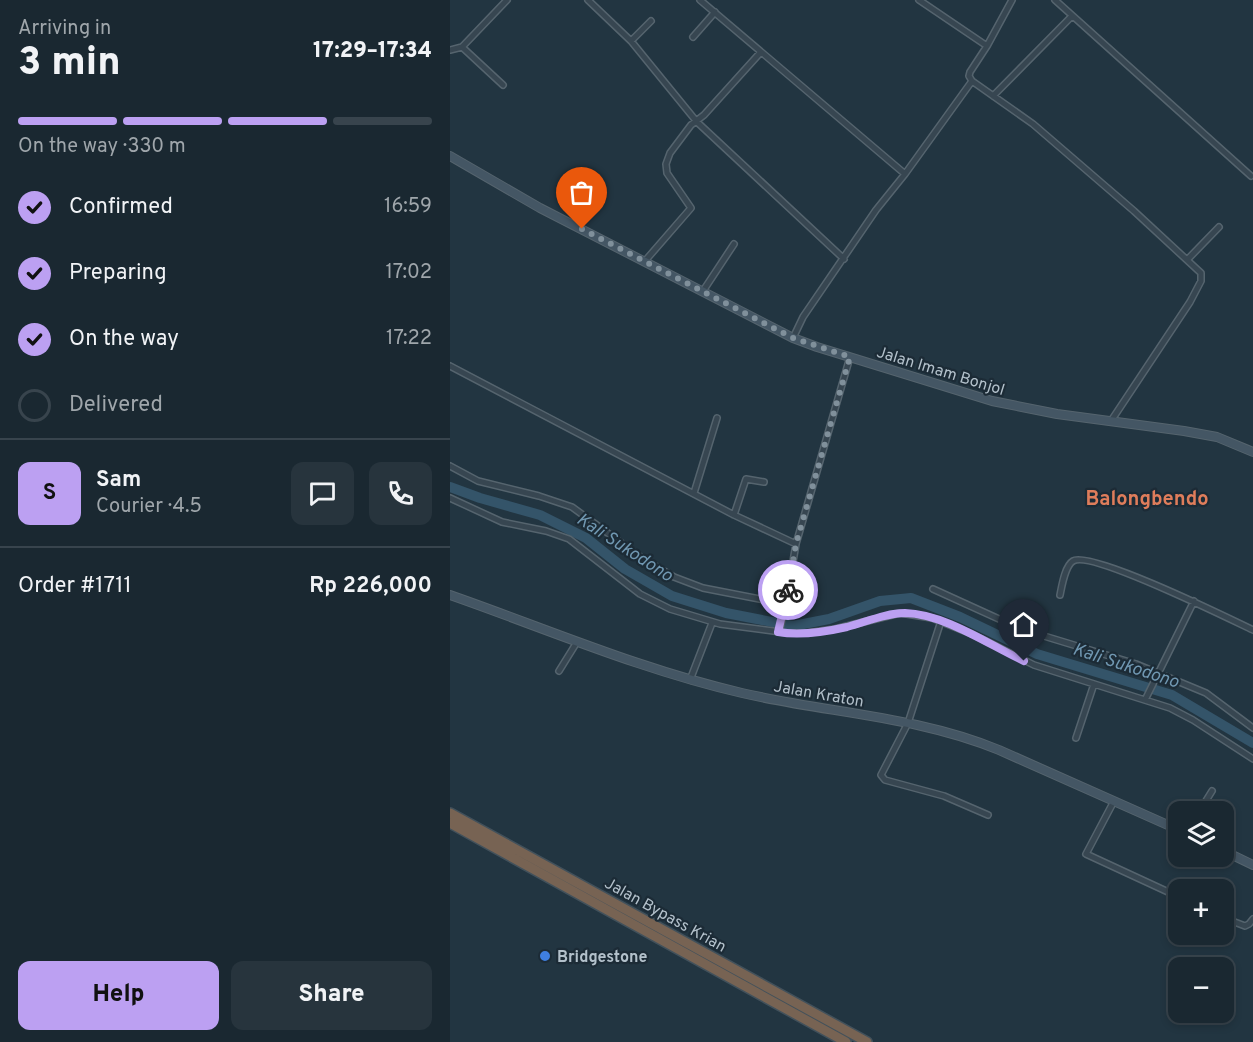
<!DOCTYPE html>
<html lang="en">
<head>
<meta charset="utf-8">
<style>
  :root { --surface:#1a2831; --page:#27343d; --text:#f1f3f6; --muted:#9fa6ab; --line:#38444d; --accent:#bca0f2 }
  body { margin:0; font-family:Overpass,sans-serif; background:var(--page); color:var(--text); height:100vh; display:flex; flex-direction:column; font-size:22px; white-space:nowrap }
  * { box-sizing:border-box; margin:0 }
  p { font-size:20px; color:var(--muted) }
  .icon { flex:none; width:33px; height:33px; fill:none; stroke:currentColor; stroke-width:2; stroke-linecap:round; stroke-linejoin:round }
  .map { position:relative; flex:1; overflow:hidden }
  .drawer { display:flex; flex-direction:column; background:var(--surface); width:450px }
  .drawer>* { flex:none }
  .fabs { position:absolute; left:718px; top:801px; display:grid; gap:12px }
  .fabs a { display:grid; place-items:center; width:66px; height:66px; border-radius:12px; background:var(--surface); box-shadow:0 3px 9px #0003,0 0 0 2px var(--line); font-size:30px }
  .pin { position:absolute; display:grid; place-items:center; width:51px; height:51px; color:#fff; margin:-62px -26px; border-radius:50% 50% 50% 0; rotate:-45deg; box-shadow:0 0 6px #0007 }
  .pin .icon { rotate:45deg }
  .courier { position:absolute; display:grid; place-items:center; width:60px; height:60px; margin:-30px; border:4px solid #bca0f2; border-radius:50%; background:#fff; color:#222; box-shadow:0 2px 8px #0007 }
  .head em { font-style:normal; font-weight:800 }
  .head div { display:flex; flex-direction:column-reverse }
  .head { display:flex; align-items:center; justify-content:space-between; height:102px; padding:0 18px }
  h1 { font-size:39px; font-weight:800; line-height:45px }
  .bar { display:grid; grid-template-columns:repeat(4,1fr); gap:9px 6px; align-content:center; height:72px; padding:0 18px }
  .bar i { height:8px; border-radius:4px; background:var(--line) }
  .bar .current { background:var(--accent) }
  .bar p { grid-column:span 4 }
  .line { display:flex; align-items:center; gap:15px; padding:0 18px; border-top:2px solid var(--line) }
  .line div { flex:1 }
  .round { display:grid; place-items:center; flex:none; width:63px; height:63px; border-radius:12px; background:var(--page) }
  ol { padding:0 18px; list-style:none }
  li { display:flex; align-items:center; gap:18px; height:66px }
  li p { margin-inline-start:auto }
  li .icon { padding:6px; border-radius:50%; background:var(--accent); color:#111; stroke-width:4 }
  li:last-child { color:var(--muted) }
  li i { width:33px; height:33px; border:3px solid var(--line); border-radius:50% }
  .primary-button { display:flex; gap:12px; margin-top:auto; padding:12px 18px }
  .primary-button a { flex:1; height:69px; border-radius:12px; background:var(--accent); color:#111; font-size:24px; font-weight:800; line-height:69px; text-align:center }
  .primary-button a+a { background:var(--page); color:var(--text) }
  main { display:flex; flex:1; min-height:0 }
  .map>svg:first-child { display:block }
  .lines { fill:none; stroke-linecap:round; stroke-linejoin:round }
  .river { stroke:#345469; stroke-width:10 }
  .street-casing { stroke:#55646e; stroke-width:8 }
  .secondary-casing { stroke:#55646e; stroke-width:10 }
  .highway-casing { stroke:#42515b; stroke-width:12 }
  .street { stroke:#374651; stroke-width:5 }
  .secondary { stroke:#445664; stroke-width:8 }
  .highway { stroke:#776353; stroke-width:9 }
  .done { stroke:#80909b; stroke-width:6; stroke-dasharray:0 10.8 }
  .route { stroke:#bca0f2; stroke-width:8 }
  .shop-dot { fill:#3f7fe0; stroke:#1c2b36; stroke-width:2 }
  .labels { text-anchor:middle; stroke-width:4.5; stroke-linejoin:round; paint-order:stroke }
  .street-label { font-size:16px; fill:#b3c1cb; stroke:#1c2b36 }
  .poi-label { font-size:16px; font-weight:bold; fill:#b3c1cb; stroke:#1c2b36; text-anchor:start }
  .water-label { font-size:18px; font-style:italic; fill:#7097b1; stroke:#1c2b36 }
  .quarter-label { font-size:20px; font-weight:bold; fill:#df7d5b; stroke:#1c2b36 }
</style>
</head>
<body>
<main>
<section class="drawer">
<div class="head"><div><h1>3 min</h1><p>Arriving in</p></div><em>17:29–17:34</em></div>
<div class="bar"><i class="current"></i><i class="current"></i><i class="current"></i><i></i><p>On the way · 330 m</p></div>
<ol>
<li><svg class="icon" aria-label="check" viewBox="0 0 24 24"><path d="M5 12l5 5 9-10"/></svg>Confirmed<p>16:59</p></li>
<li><svg class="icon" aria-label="check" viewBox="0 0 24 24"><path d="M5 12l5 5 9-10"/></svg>Preparing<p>17:02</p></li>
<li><svg class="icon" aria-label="check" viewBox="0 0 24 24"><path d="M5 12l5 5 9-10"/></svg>On the way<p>17:22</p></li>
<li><i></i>Delivered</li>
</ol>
<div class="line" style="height:108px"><b class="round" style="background:var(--accent);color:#111">S</b><div><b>Sam</b><p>Courier · 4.5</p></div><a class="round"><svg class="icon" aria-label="chat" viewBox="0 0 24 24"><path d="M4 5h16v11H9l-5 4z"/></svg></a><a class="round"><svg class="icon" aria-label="phone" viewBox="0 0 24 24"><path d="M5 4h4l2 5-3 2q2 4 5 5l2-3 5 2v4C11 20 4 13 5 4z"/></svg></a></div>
<div class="line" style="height:78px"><div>Order #1711</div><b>Rp 226,000</b></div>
<div class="primary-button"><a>Help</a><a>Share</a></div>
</section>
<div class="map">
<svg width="803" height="1042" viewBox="0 0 803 1042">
  <rect width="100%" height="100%" fill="#223541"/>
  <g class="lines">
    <path class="river" d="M0 487 30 498 90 515 136 538 175 569 222 596 276 613 343 626 379 619 430 601 461 598 510 617 587 654 722 695 803 743"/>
    <g class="street-casing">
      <path id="street" d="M138 0 181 41 247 122 394 259
        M250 0 455 174
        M605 0 801 176
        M243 37 265 12
        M181 41 201 21
        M537 46 562 0
        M12 47 53 85
        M0 50 12 47 57 0
        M522 81 583 124 684 211 751 273V281L740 302 661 421
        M543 96 622 16
        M737 260 769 227
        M195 261 241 208 217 173 216 164 220 153 241 125 254 115 310 53
        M253 291 284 244
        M343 338 353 317 426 210 455 174 522 81 519 76 520 72 537 46 469 0
        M0 366 284 515 346 544
        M0 466 28 481 89 496 122 507 192 558 224 577 253 588 335 604
        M244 493 267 418
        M0 498 52 522 96 531 119 539 190 594 220 609 270 624 338 633H357L385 629 450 613 482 618 522 634 584 665 720 708 743 720 803 759
        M284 515 296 479 314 482
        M483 589 571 629 686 664 756 693 803 728
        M610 595C612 585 615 566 623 561 640 550 780 619 803 630
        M491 621 458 723 431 775 435 780 494 796 538 815
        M329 632 335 608 346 544 400 357
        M109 671 127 642
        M240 680 262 623
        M695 700 744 601
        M626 738 644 684
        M664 801 636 854 729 897
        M749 812 762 791
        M774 918 795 926 799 924 803 919"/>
    </g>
    <g class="secondary-casing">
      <path id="secondary" d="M0 156 90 208 343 338 367 347 542 401 607 414 734 431 767 437 803 452
        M0 595C97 629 192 670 292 693 378 713 467 716 549 750L729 830
        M774 851 803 865"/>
    </g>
    <g class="highway-casing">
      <path id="highway" d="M0 813 417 1042
        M0 823 396 1042"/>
    </g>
    <use href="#street" class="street"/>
    <use href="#secondary" class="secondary"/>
    <use href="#highway" class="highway"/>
  </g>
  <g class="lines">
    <path class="done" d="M132 229 343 338 400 357 346 544 338 590"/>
    <path class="route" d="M338 590 328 632C351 636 375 632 397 627 416 622 436 613 455 613 495 614 539 645 574 661"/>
  </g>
  <circle class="shop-dot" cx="95" cy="956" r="6"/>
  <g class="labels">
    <g class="street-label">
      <text transform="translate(491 370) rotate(17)" y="6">Jalan Imam Bonjol</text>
      <text transform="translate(369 693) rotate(10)" y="6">Jalan Kraton</text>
      <text transform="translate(216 914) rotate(29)" y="6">Jalan Bypass Krian</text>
    </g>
    <g class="poi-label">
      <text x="107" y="962">Bridgestone</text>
    </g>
    <g class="water-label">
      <text transform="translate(175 547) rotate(33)" y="6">Kali Sukodono</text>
      <text transform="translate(676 665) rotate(18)" y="6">Kali Sukodono</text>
    </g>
    <g class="quarter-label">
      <text x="697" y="505">Balongbendo</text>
    </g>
  </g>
</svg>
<div class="fabs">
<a><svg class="icon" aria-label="layers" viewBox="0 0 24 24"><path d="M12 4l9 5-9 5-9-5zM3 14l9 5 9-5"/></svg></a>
<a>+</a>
<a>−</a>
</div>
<div class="pin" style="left:132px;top:229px;background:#ea580c"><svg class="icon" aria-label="bag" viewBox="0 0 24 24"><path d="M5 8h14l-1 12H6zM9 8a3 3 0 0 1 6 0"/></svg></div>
<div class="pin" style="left:574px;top:661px;background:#1f2937"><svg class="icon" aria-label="home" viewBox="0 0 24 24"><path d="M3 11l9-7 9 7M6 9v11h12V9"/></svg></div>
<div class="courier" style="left:338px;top:590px"><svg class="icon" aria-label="bike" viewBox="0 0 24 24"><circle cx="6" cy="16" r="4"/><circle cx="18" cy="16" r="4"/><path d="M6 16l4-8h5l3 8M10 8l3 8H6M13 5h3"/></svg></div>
</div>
</main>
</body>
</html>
